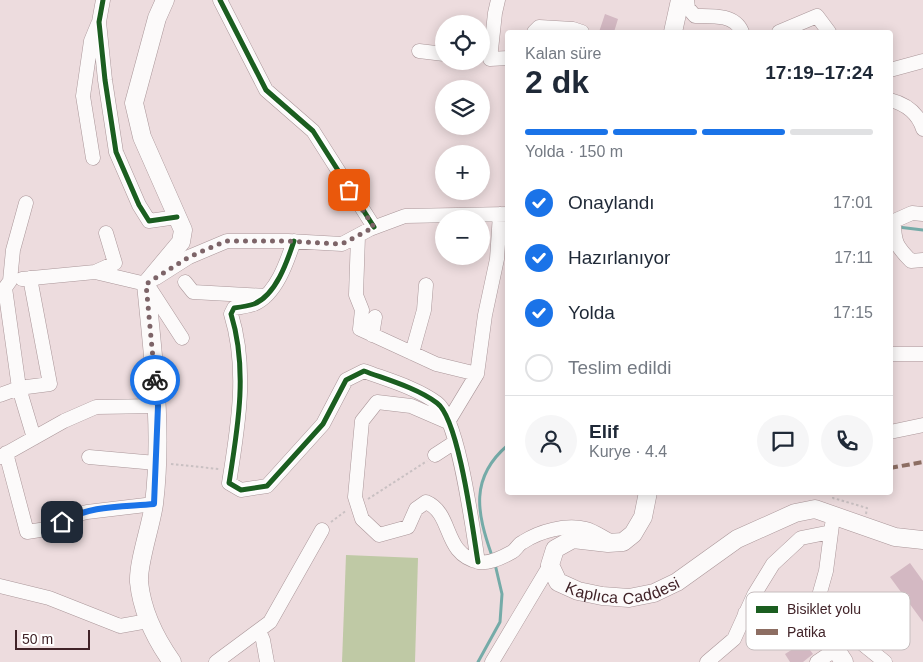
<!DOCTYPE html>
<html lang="tr">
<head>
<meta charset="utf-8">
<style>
  :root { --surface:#fff; --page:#f6f6f7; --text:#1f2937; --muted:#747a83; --line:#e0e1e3; --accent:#1a73e8 }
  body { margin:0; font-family:Helvetica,sans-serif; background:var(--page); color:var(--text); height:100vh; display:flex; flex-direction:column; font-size:19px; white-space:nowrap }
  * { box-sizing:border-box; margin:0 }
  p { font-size:16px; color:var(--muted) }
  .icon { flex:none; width:28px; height:28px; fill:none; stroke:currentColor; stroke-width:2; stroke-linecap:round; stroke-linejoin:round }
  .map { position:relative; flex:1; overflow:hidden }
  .sheet { position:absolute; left:505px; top:30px; width:388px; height:465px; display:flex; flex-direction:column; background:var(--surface); border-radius:5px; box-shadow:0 2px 12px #0003 }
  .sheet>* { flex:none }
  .controls { position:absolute; left:435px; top:15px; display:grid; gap:10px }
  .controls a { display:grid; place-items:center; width:55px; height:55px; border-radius:50%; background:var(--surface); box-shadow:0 2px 12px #0003; font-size:25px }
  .scale { position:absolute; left:15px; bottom:12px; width:75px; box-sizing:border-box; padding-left:5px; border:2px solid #412328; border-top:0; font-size:14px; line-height:18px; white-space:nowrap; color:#412328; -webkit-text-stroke:4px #fff; paint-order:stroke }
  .pin { position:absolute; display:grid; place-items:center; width:42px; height:42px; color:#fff; margin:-21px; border-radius:10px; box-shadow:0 2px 8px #0006 }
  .courier { position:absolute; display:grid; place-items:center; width:50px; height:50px; margin:-25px; border:4px solid #1a73e8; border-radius:50%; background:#fff; color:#222; box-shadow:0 1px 6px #0007 }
  .head em { font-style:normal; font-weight:800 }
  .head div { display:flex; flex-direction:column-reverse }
  .head { display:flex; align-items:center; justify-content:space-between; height:85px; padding:0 20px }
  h1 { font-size:32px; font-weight:800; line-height:38px }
  .bar { display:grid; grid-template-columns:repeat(4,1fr); gap:8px 5px; align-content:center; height:60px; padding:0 20px }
  .bar i { height:6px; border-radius:4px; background:var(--line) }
  .bar .active { background:var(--accent) }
  .bar p { grid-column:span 4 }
  .line { display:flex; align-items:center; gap:12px; padding:0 20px; border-top:1px solid var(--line) }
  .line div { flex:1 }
  .round { display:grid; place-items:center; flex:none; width:52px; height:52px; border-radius:26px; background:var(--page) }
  ol { padding:0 20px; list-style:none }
  li { display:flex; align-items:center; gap:15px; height:55px }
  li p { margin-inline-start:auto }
  li .icon { padding:5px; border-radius:50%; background:var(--accent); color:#fff; stroke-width:4 }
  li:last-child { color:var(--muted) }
  li i { width:28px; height:28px; border:2px solid var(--line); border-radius:50% }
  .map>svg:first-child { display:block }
  .grass { fill:#bfc9a5 }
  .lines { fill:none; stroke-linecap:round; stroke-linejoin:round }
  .stream { stroke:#75aba8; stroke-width:3 }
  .building { fill:#d3b8c2 }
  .minor-casing { stroke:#aa9699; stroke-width:15 }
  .major-casing { stroke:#aa9699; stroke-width:19 }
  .path { stroke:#c9c0c2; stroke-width:2; stroke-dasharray:2.5 2.5; stroke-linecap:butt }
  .minor { stroke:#fcfafa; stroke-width:14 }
  .major { stroke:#fcfafa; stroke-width:18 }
  .quiet { stroke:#8d6e63; stroke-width:4; stroke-dasharray:8 4; stroke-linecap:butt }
  .cycleway-casing { stroke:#fff; stroke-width:8 }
  .cycleway { stroke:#1b5e20; stroke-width:5 }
  .done { stroke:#7d6468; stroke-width:5; stroke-dasharray:0 9 }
  .route { stroke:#1a73e8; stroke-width:6 }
  .labels { text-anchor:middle; stroke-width:4; stroke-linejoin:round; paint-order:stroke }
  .street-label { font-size:16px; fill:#412328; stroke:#fff }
  .key { fill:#fff; stroke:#c6bdbe; stroke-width:1 }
  .key-label { font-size:14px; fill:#412328 }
</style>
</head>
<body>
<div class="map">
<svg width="923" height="662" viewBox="0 0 923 662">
  <rect width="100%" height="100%" fill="#eddcde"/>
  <path class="grass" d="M346 555 418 558 415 662H342Z"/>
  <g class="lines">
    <path class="stream" d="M898 227 923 230
      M492 556C477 513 469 478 508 445
      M478 662 500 622 502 594 495 564"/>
  </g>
  <path class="building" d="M605 14 618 19 614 32H599Z
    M910 563 923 581V622L890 577Z
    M804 642 813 654 803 662H790L785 654Z"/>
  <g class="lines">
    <g class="minor-casing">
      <path id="minor" d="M103 0 99 22 105 80 116 152 139 205 149 221 177 217
        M220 0 266 90 313 131 374 227
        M498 0 495 13 490 59 508 58
        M687 0 688 8 695 16C712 16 735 14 742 32
        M534 32 539 27 573 29 582 32
        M779 32 817 16 829 32
        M419 51 444 54
        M890 70 923 61
        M890 100C906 104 918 113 923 129
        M93 158 83 96 91 41 98 24
        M26 203 13 250 10 281 5 288 19 388 34 438
        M923 214 912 213 894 221C894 242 896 246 911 261L923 260
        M358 236 356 295 362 310 360 329 436 364 477 374
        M294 241C287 262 276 295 254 304 248 306 241 307 234 308L231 314C248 369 238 427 229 483L241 490 267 486 323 424 346 380 364 371C388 380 417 388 437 403 459 419 473 532 478 562
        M95 272 115 263 106 233
        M156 278 189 257 227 241H288L342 244 370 229 405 216 508 214
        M22 279 95 272 146 284
        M185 282 193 292 266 296
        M147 284 182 338
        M372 335 375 317
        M412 353 424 310 426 285
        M890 354H923
        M0 395 19 388 50 384 30 278
        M448 422 411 406 377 402 362 421 355 497 362 519 379 535 408 527 416 509 426 502C454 514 442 554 479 562 489 564 503 557 512 552 516 550 518 544 523 542 540 531 566 524 586 529 594 531 602 537 610 541
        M448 422 477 374 485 315 497 259 500 214
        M890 432 923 425
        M6 453 27 532 53 528 71 516 87 512 154 504
        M435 455 455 442
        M0 457 64 421 96 407 158 406
        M89 457 156 463
        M0 586 49 598 120 626 148 621
        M745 613 815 610 826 571 832 525
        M259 631 263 640 267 662
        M216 662 270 622 322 530
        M492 662 550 565
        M707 662 734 639 754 595 773 564 801 538 831 532
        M817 662 854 637 885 662"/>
    </g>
    <g class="major-casing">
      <g id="major">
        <path d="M165 0 157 18 134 103 142 137 183 230 181 242 146 284C153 357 163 430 154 504 151 526 138 562 139 582 142 612 155 638 172 662"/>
        <path d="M673 32 680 0"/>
        <path id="s1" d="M648 492 643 517 633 534 623 542 608 543 573 539 555 549 550 565 558 582 578 591 602 596 629 598 654 593 677 582 737 539 795 513 815 509 895 537 923 540"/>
        <path d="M815 610 822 628 844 662"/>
      </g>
    </g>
    <path class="path" d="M171 464 219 469
      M833 492V498L867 508 866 514
      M879 493V492
      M368 499 427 461
      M331 522 347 510"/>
    <use href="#minor" class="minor"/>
    <use href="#major" class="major"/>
    <path class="quiet" d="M890 468 923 462
      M875 492 879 493"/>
    <g class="cycleway-casing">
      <path id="cycleway" d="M103 0 99 22 105 80 116 152 139 205 149 221 177 217
        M220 0 266 90 313 131 374 227
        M294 241C287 262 276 295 254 304 248 306 241 307 234 308L231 314C248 369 238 427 229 483L241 490 267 486 323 424 346 380 364 371C388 380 417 388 437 403 459 419 473 532 478 562"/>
    </g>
    <use href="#cycleway" class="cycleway"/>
  </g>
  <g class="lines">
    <path class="done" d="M155 380 146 284 189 257 226 241H288L342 244 374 227 349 190"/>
    <path class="route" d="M62 522C89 505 123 507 154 504L158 406 155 380"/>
  </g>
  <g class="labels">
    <g class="street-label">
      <text dy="6" stroke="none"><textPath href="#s1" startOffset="232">Kaplıca Caddesi</textPath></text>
    </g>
  </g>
  <rect x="746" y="592" width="164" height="58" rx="8" class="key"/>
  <rect x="756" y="606" width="22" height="7" fill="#1b5e20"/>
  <rect x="756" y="629" width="22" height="6" fill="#8d6e63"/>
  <g class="key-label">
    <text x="787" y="614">Bisiklet yolu</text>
    <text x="787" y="637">Patika</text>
  </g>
</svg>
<div class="controls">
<a><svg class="icon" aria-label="locate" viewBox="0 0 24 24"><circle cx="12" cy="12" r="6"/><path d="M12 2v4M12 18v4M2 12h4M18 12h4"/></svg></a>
<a><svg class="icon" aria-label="layers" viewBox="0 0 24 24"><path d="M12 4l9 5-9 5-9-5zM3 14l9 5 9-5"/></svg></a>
<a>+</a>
<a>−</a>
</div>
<div class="scale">50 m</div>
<div class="pin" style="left:349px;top:190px;background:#ea580c"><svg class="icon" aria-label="bag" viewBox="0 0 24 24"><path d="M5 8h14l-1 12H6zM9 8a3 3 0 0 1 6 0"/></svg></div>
<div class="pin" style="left:62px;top:522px;background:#1f2937"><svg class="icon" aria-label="home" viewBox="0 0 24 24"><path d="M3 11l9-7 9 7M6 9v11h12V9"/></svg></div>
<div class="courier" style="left:155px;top:380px"><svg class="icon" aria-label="bike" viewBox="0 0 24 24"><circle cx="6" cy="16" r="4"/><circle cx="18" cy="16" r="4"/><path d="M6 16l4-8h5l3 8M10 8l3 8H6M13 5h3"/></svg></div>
<section class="sheet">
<div class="head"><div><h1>2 dk</h1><p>Kalan süre</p></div><em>17:19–17:24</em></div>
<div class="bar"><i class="active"></i><i class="active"></i><i class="active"></i><i></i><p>Yolda · 150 m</p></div>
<ol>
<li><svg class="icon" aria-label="check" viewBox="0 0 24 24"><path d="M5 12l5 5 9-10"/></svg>Onaylandı<p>17:01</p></li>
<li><svg class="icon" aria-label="check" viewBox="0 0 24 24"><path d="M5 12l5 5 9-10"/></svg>Hazırlanıyor<p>17:11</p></li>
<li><svg class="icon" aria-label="check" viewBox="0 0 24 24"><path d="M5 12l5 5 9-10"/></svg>Yolda<p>17:15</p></li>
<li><i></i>Teslim edildi</li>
</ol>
<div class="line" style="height:90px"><a class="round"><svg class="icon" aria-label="person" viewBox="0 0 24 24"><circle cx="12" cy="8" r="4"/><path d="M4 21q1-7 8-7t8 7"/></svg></a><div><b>Elif</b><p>Kurye · 4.4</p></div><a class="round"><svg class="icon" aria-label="chat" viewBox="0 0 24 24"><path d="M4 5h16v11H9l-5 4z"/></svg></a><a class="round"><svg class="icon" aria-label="phone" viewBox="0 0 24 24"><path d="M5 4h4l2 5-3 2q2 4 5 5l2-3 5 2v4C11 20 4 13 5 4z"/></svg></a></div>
</section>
</div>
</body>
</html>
